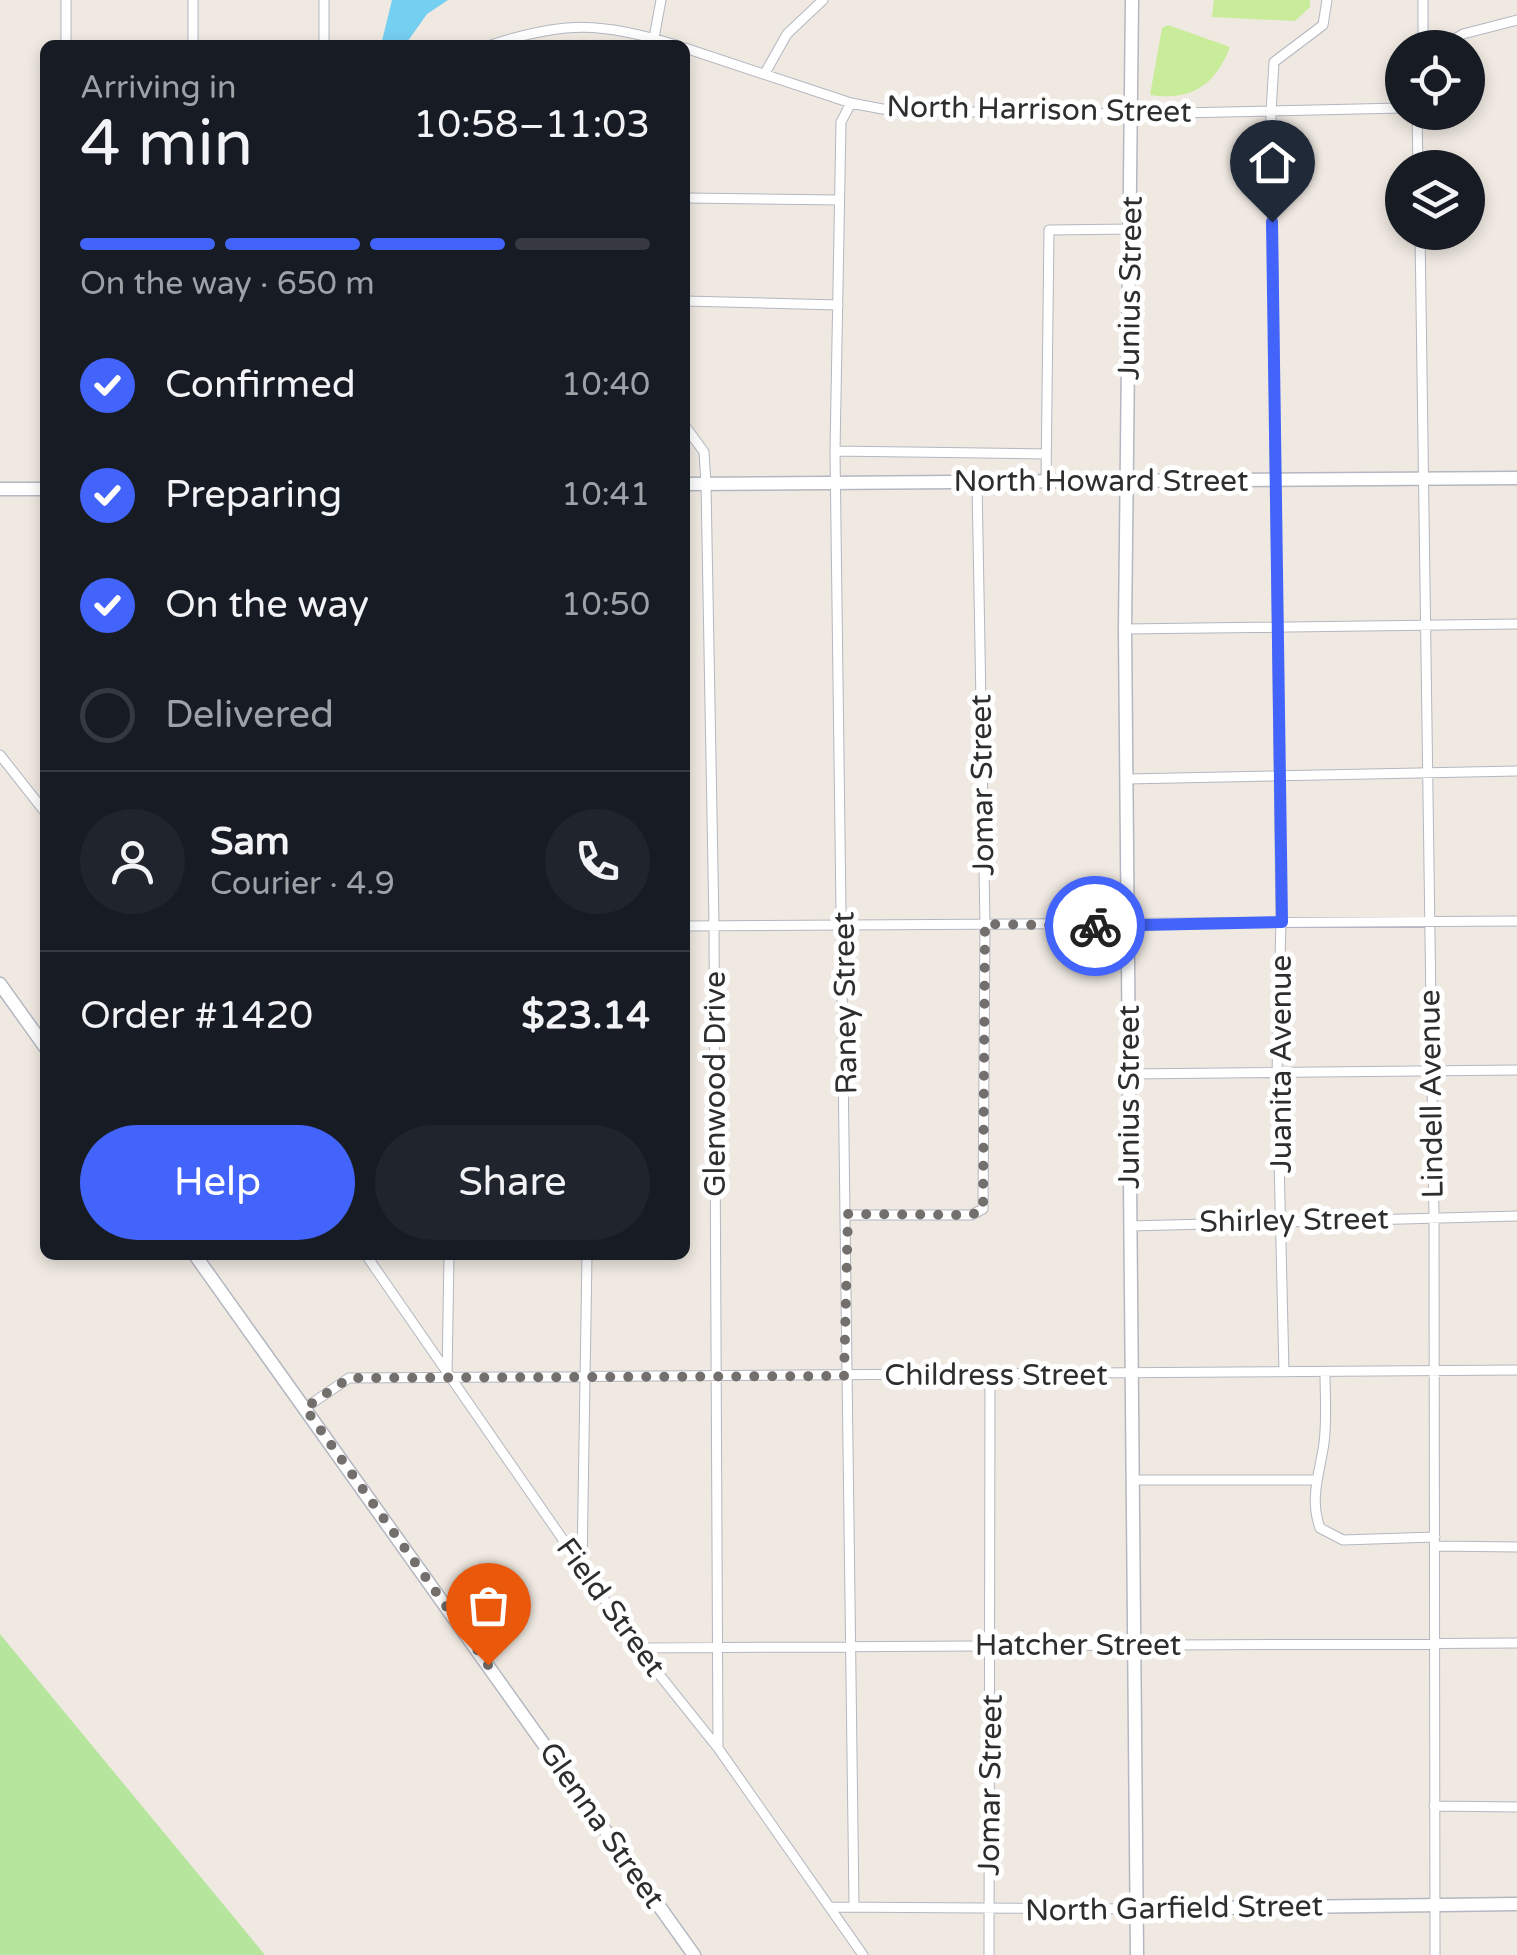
<!DOCTYPE html>
<html lang="en">
<head>
<meta charset="utf-8">
<style>
  :root { --surface:#171b24; --page:#20242c; --text:#f1f3f6; --muted:#9ea1a6; --line:#363941; --accent:#4264fb }
  body { margin:0; font-family:"Varela Round",sans-serif; background:var(--page); color:var(--text); height:100vh; display:flex; flex-direction:column; font-size:38px; white-space:nowrap }
  * { box-sizing:border-box; margin:0 }
  p { font-size:32px; color:var(--muted) }
  .icon { flex:none; width:55px; height:55px; fill:none; stroke:currentColor; stroke-width:2; stroke-linecap:round; stroke-linejoin:round }
  .map { position:relative; flex:1; overflow:hidden }
  .details { position:absolute; left:40px; top:40px; width:650px; height:1220px; display:flex; flex-direction:column; background:var(--surface); border-radius:15px; box-shadow:0 5px 15px #0003 }
  .details>* { flex:none }
  .tools { position:absolute; left:1385px; top:30px; display:grid; gap:20px }
  .tools a { display:grid; place-items:center; width:100px; height:100px; border-radius:50%; background:var(--surface); box-shadow:0 5px 15px #0003; font-size:50px }
  .pin { position:absolute; display:grid; place-items:center; width:85px; height:85px; color:#fff; margin:-102px -42px; border-radius:50% 50% 50% 0; rotate:-45deg; box-shadow:0 0 10px #0007 }
  .pin .icon { rotate:45deg }
  .courier { position:absolute; display:grid; place-items:center; width:100px; height:100px; margin:-50px; border:8px solid #4264fb; border-radius:50%; background:#fff; color:#222; box-shadow:0 2px 12px #0007 }
  .head em { font-style:normal; font-weight:600 }
  .head div { display:flex; flex-direction:column-reverse }
  .head { display:flex; align-items:center; justify-content:space-between; height:170px; padding:0 40px }
  h1 { font-size:65px; font-weight:600; line-height:75px }
  .bar { display:grid; grid-template-columns:repeat(4,1fr); gap:15px 10px; align-content:center; height:120px; padding:0 40px }
  .bar i { height:12px; border-radius:8px; background:var(--line) }
  .bar .current { background:var(--accent) }
  .bar p { grid-column:span 4 }
  .line { display:flex; align-items:center; gap:25px; padding:0 40px; border-top:2px solid var(--line) }
  .line div { flex:1 }
  .round { display:grid; place-items:center; flex:none; width:105px; height:105px; border-radius:52px; background:var(--page) }
  ol { padding:0 40px; list-style:none }
  li { display:flex; align-items:center; gap:30px; height:110px }
  li p { margin-inline-start:auto }
  li .icon { padding:10px; border-radius:50%; background:var(--accent); color:#fff; stroke-width:4 }
  li:last-child { color:var(--muted) }
  li i { width:55px; height:55px; border:5px solid var(--line); border-radius:50% }
  .button { display:flex; gap:20px; margin-top:auto; padding:20px 40px }
  .button a { flex:1; height:115px; border-radius:60px; background:var(--accent); color:#fff; font-size:40px; font-weight:600; line-height:115px; text-align:center }
  .button a+a { background:var(--page); color:var(--text) }
  .map>svg:first-child { display:block }
  .green { fill:#b6e59e }
  .pitch { fill:#c9ec9a }
  .water { fill:#75cff0 }
  .lines { fill:none; stroke-linecap:round; stroke-linejoin:round }
  .street-casing { stroke:#b4b7c1; stroke-width:11 }
  .secondary-casing { stroke:#b4b7c1; stroke-width:15 }
  .street { stroke:#fff; stroke-width:9 }
  .secondary { stroke:#fff; stroke-width:12 }
  .done { stroke:#726f6d; stroke-width:10; stroke-dasharray:0 18 }
  .route { stroke:#4264fb; stroke-width:12 }
  .labels { text-anchor:middle; stroke-width:10; stroke-linejoin:round; paint-order:stroke }
  .street-label { font-size:30px; fill:#2e2e2e; stroke:#fff }
</style>
</head>
<body>
<div class="map">
<svg width="1517" height="1955" viewBox="0 0 1517 1955">
  <rect width="100%" height="100%" fill="#efe9e1"/>
  <path class="green" d="M0 1634 265 1955H0Z"/>
  <path class="pitch" d="M1214 0H1310V7L1295 21 1212 17Z
    M1168 25 1230 47C1215 86 1191 101 1150 95L1162 28Z"/>
  <path class="water" d="M392 0H448L427 14 405 45H381Z"/>
  <g class="lines">
    <g class="street-casing">
      <path id="street" d="M193 0V45
        M324 0V45
        M1423 0V48
        M654 38 661 0
        M66 45V0
        M491 45C565 21 602 22 676 45
        M685 48 851 103 893 111 1132 114 1402 108
        M1440 48 1463 34 1517 20
        M765 73 787 34 823 0
        M851 103 841 122 835 451 854 1906
        M1417 112 1418 168
        M685 198 838 200
        M1420 232 1434 1217 1435 1955
        M685 301 838 305
        M685 426 704 452 706 484 714 925 718 1748
        M835 451 1045 454
        M1046 481 1049 230 1132 229
        M1125 629 1517 624
        M0 755 45 812
        M1127 779 1517 771
        M685 926 1517 921
        M1128 1074 1517 1070
        M848 1215H971L983 1209 985 924 977 482
        M1130 1226 1517 1216
        M366 1255 638 1648 718 1748 863 1955
        M1284 1372 1277 1073 1281 922 1271 112 1274 62 1323 25 1327 0
        M1325 1372C1325 1395 1327 1420 1324 1443 1320 1472 1309 1498 1320 1528L1343 1540 1435 1537
        M447 1377 449 1255
        M305 1408 349 1378 1517 1370
        M1133 1480H1315
        M1435 1546 1517 1547
        M582 1567 587 1255
        M638 1648 1517 1643
        M1434 1806 1517 1807
        M831 1907 1136 1909
        M989 1955 990 1374"/>
    </g>
    <g class="secondary-casing">
      <path id="secondary" d="M1132 0 1125 629 1137 1955
        M685 484 1517 478
        M0 489H45
        M0 984 45 1047
        M195 1255 694 1955
        M1136 1909 1517 1904"/>
    </g>
    <use href="#street" class="street"/>
    <use href="#secondary" class="secondary"/>
  </g>
  <g class="lines">
    <path class="done" d="M488 1665 305 1408 349 1378 844 1376 848 1214 971 1215 983 1210 985 924 1095 926"/>
    <path class="route" d="M1095 926 1282 922 1272 222"/>
  </g>
  <g class="labels">
    <g class="street-label">
      <text transform="translate(1039 109) rotate(1)" y="10">North Harrison Street</text>
      <text transform="translate(1130 288) rotate(-89)" y="10">Junius Street</text>
      <text x="1101" y="491">North Howard Street</text>
      <text transform="translate(982 785) rotate(-91)" y="10">Jomar Street</text>
      <text transform="translate(845 1003) rotate(-91)" y="10">Raney Street</text>
      <text transform="translate(1281 1064) rotate(-90)" y="10">Juanita Avenue</text>
      <text transform="translate(715 1084) rotate(-90)" y="10">Glenwood Drive</text>
      <text transform="translate(1431 1094) rotate(-91)" y="10">Lindell Avenue</text>
      <text transform="translate(1129 1097) rotate(-90)" y="10">Junius Street</text>
      <text transform="translate(1294 1220) rotate(-1)" y="10">Shirley Street</text>
      <text x="996" y="1385">Childress Street</text>
      <text transform="translate(611 1607) rotate(54)" y="10">Field Street</text>
      <text x="1078" y="1655">Hatcher Street</text>
      <text transform="translate(990 1785) rotate(-89)" y="10">Jomar Street</text>
      <text transform="translate(602 1825) rotate(55)" y="10">Glenna Street</text>
      <text transform="translate(1174 1908) rotate(-1)" y="10">North Garfield Street</text>
    </g>
  </g>
</svg>
<div class="tools">
<a><svg class="icon" aria-label="locate" viewBox="0 0 24 24"><circle cx="12" cy="12" r="6"/><path d="M12 2v4M12 18v4M2 12h4M18 12h4"/></svg></a>
<a><svg class="icon" aria-label="layers" viewBox="0 0 24 24"><path d="M12 4l9 5-9 5-9-5zM3 14l9 5 9-5"/></svg></a>
</div>
<div class="pin" style="left:488px;top:1665px;background:#ea580c"><svg class="icon" aria-label="bag" viewBox="0 0 24 24"><path d="M5 8h14l-1 12H6zM9 8a3 3 0 0 1 6 0"/></svg></div>
<div class="pin" style="left:1272px;top:222px;background:#1f2937"><svg class="icon" aria-label="home" viewBox="0 0 24 24"><path d="M3 11l9-7 9 7M6 9v11h12V9"/></svg></div>
<div class="courier" style="left:1095px;top:926px"><svg class="icon" aria-label="bike" viewBox="0 0 24 24"><circle cx="6" cy="16" r="4"/><circle cx="18" cy="16" r="4"/><path d="M6 16l4-8h5l3 8M10 8l3 8H6M13 5h3"/></svg></div>
<section class="details">
<div class="head"><div><h1>4 min</h1><p>Arriving in</p></div><em>10:58–11:03</em></div>
<div class="bar"><i class="current"></i><i class="current"></i><i class="current"></i><i></i><p>On the way · 650 m</p></div>
<ol>
<li><svg class="icon" aria-label="check" viewBox="0 0 24 24"><path d="M5 12l5 5 9-10"/></svg>Confirmed<p>10:40</p></li>
<li><svg class="icon" aria-label="check" viewBox="0 0 24 24"><path d="M5 12l5 5 9-10"/></svg>Preparing<p>10:41</p></li>
<li><svg class="icon" aria-label="check" viewBox="0 0 24 24"><path d="M5 12l5 5 9-10"/></svg>On the way<p>10:50</p></li>
<li><i></i>Delivered</li>
</ol>
<div class="line" style="height:180px"><a class="round"><svg class="icon" aria-label="person" viewBox="0 0 24 24"><circle cx="12" cy="8" r="4"/><path d="M4 21q1-7 8-7t8 7"/></svg></a><div><b>Sam</b><p>Courier · 4.9</p></div><a class="round"><svg class="icon" aria-label="phone" viewBox="0 0 24 24"><path d="M5 4h4l2 5-3 2q2 4 5 5l2-3 5 2v4C11 20 4 13 5 4z"/></svg></a></div>
<div class="line" style="height:130px"><div>Order #1420</div><b>$23.14</b></div>
<div class="button"><a>Help</a><a>Share</a></div>
</section>
</div>
</body>
</html>
